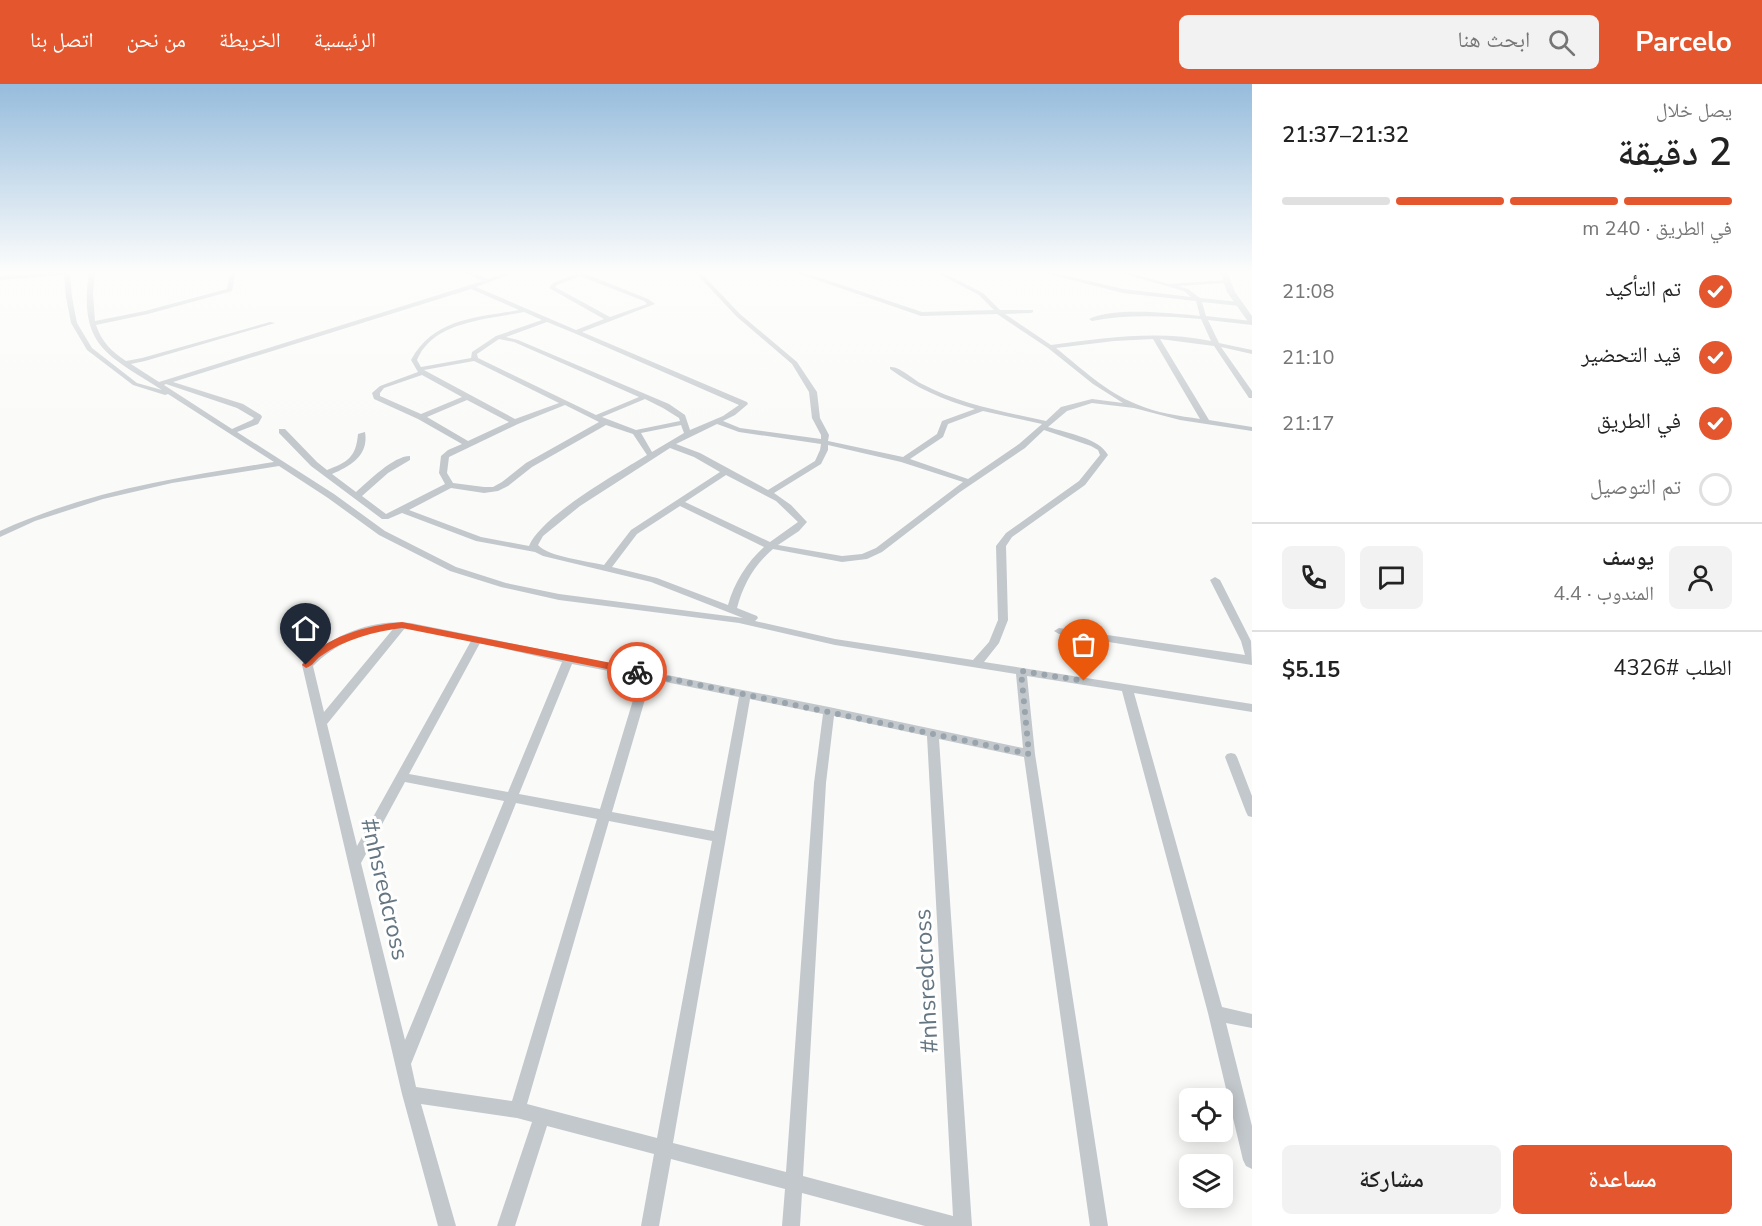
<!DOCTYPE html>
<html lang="ar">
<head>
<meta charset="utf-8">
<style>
  :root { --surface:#fff; --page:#f2f2f2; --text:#222; --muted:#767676; --line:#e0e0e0; --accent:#e4572e }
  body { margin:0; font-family:"Nunito Sans","Noto Naskh Arabic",sans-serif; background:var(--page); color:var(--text); direction:rtl; height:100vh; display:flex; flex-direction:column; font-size:22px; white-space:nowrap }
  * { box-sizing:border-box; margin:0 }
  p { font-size:20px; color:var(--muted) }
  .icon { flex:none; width:33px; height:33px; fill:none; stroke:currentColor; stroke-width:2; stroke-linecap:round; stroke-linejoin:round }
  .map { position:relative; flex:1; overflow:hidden; direction:ltr }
  .sheet { display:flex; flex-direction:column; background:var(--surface); width:510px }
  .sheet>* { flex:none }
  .fabs { position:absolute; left:1179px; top:1004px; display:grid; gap:12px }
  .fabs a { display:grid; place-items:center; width:54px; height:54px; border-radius:9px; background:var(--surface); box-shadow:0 3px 15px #0003; font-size:30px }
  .pin { position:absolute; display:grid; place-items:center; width:51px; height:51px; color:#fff; margin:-62px -26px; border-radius:50% 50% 50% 0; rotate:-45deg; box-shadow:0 0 6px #0007 }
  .pin .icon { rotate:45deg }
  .courier { position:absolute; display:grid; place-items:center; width:60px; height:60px; margin:-30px; border:4px solid #e4572e; border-radius:50%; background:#fff; color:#222; box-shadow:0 2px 8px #0007 }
  .overview em { font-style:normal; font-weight:600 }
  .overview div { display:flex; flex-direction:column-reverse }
  .overview { display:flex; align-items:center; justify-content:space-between; height:102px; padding:0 30px }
  h1 { font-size:39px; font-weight:600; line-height:45px }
  .bar { display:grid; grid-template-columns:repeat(4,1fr); gap:9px 6px; align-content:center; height:72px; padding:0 30px }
  .bar i { height:8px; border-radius:4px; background:var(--line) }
  .bar .selected { background:var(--accent) }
  .bar p { grid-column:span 4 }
  .line { display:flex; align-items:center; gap:15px; padding:0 30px; border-top:2px solid var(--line) }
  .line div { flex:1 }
  .round { display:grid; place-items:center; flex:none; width:63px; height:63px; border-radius:9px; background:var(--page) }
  ol { padding:0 30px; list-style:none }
  li { display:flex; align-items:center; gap:18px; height:66px }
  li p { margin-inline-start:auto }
  li .icon { padding:6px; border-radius:50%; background:var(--accent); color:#fff; stroke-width:4 }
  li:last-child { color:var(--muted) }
  li i { width:33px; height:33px; border:3px solid var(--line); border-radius:50% }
  .cta { display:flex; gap:12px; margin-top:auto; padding:12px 30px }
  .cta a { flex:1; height:69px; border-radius:9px; background:var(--accent); color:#fff; font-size:24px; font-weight:600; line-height:69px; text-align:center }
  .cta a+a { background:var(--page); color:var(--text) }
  header { display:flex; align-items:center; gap:36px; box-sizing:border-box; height:84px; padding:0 30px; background:var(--accent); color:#fff }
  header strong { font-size:28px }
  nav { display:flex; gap:33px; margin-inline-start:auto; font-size:21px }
  .search { width:420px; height:54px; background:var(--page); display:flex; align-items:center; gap:15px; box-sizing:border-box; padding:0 21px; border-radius:9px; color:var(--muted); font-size:22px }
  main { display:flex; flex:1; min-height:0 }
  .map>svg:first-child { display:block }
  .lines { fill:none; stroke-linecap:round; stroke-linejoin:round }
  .minor { fill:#c3c8cc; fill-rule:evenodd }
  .tertiary { fill:#c3c8cc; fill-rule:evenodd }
  .route { fill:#e4572e }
  .done { stroke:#99a4ac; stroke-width:6; stroke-dasharray:0 10.8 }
  .labels { text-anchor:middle; stroke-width:6; stroke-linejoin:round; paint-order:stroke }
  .near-street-label { font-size:24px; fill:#657683; stroke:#fff }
</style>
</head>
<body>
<header>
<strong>Parcelo</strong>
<div class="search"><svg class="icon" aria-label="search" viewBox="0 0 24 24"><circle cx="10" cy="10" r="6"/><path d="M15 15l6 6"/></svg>ابحث هنا</div>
<nav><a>الرئيسية</a><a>الخريطة</a><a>من نحن</a><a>اتصل بنا</a></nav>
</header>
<main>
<section class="sheet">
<div class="overview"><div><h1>2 دقيقة</h1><p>يصل خلال</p></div><em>21:32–21:37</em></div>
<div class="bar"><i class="selected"></i><i class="selected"></i><i class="selected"></i><i></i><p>في الطريق · 240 m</p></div>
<ol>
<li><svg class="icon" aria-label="check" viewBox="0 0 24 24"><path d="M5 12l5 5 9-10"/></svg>تم التأكيد<p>21:08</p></li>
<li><svg class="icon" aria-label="check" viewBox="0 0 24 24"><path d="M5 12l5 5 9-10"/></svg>قيد التحضير<p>21:10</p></li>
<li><svg class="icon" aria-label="check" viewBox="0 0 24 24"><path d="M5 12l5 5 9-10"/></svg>في الطريق<p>21:17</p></li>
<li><i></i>تم التوصيل</li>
</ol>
<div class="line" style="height:108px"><a class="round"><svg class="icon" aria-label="person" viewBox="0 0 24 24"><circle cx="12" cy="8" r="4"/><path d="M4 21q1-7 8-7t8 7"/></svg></a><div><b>يوسف</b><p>المندوب · 4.4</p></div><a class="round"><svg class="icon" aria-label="chat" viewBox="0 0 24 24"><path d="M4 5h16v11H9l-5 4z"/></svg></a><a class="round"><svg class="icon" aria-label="phone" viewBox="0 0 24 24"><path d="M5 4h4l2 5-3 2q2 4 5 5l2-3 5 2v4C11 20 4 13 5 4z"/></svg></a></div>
<div class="line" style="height:78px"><div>الطلب #4326</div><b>$5.15</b></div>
<div class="cta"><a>مساعدة</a><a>مشاركة</a></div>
</section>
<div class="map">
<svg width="1252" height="1142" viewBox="0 0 1252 1142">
  <rect width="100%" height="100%" fill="#fafaf8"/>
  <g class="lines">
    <path class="minor" d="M52 188H70L72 213 77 239 92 264 137 299 162 306C108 271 78 263 89 188H95L93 210 95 237 145 227 227 205 230 188H236L232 207 148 230 96 241C102 258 111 267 126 277L142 274 270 238 275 239 145 277 131 280 159 298 483 197 463 188H471L488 195 508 188H517L476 203 576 246 604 235 549 204 553 199 575 190 573 188H581L648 215 655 220 582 248 747 318 748 320 735 331 723 337 740 344 821 355V351L812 334 809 308 792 280 736 232 695 188H700L740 230 797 278 817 308 820 334 829 351 828 357 903 373 937 350 942 337 975 325C944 316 916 304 890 285V283C900 282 912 295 922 300 960 320 1004 328 1046 337L1061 323 1092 315 1123 319 1093 300 1048 264 997 230 921 232 794 188H803L922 228 994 226 979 211 935 188H942L983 209 1000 226H1033V228L1031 229 1005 230 1051 261C1105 254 1158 246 1211 257L1201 235C1164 232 1128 230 1092 237L1089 235C1114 223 1172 229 1200 232L1196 217 1123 209 1040 188H1051L1123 205 1191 213 1184 207 1117 188H1127L1169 200 1227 196V198L1225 199 1178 202 1188 205 1200 214 1240 218 1243 220 1240 222 1202 218 1206 232 1252 237V241L1208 236 1219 259 1252 266V270L1221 263 1252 307V314H1249L1214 262 1160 255 1209 336 1252 343V347L1180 336 1134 324 1092 319 1067 327 1048 343C1067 349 1099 354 1108 371L1085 401 1012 453 1006 462 1008 536 999 559 984 578 1252 620V628L1134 609 1222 923 1252 930V944L1226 939 1252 1042V1085L1246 1082 1243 1076 1208 929 1122 607 1027 592 1035 670 1108 1142H1090L1024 673 939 655 972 1142H925L802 1109 800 1142H782L785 1105 671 1075 659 1142H641L654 1070 547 1042 515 1142H497L532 1038 517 1034 421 1020 456 1142H438L402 1010 302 581 303 578C331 552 372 534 411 539L643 586 647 585 652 588 829 623 1023 664 1016 590 835 561 739 539 559 516 501 503 450 487 379 451 328 414 279 382 172 399 103 415 35 437 0 453V447C87 407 180 393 274 378L168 310 165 311 133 301 87 266 71 239 66 213 64 191 0 196V192ZM580 192 644 217 647 220 610 233 555 203 557 201ZM471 205 519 226C476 234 434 234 411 276L418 288 380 302 372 309 374 315 418 335 462 360 448 366 441 372 439 389 445 400 386 430 362 412 388 389 410 376V372C393 372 369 397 356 408L332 390C351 382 369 371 365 348L358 350C356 373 348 378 327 386L317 378 285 345H279V349L311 382 382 435H388L402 429 476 457 535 468 543 472 651 498 743 534 559 510 506 499 456 483 385 447 334 410 237 348 258 340 262 333 261 331 243 320 173 298ZM524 228 542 236 496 252 472 268 471 274 421 283 417 276C419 272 421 267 424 264 444 237 494 234 524 228ZM547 238 574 249 739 321 723 332 690 346 685 331 669 320 518 256 506 253ZM499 255 514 258 639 313 596 331 478 274 477 270ZM1153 255 1200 335C1180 332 1156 329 1136 320 1106 308 1081 284 1056 264L1114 257ZM474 277 559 319 515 335 424 286ZM422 291 462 313 421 330 380 312V309L384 304ZM166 300 237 324 254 334 252 336 232 345 164 301ZM645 315 663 324 679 334 680 337 636 346 602 333ZM467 316 509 338 468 357 427 333ZM565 321 599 338 526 379 502 398 493 403H484L453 399 447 389 449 373 518 340ZM983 327 1042 340 1019 360 968 395 910 375 943 353 948 340ZM717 340 739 348 821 360 820 366 815 377 768 406 700 369 676 360ZM606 341 633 350 647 371C618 389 541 432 529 462L481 453 409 426 451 404 484 409 498 407 508 402 532 383ZM681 341 684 349 652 368 641 349ZM1044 346 1091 362 1098 366 1100 371 1079 397 1006 449 996 462 998 536 989 558 973 576 835 555 755 537 758 534 757 532 737 524C743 501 754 481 773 465L842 478 867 475 882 468 960 408 1025 364ZM828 361 901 378 963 398 876 464 862 470 842 472 778 461 799 447 807 438 791 421 774 409 821 380 828 366ZM670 364 694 373 720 388 631 446 604 481C587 477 549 473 538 461L543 452 580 422ZM726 391 776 417 798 438 770 458 685 418ZM680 422 764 463C747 478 734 499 728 521L657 494 612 483 637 450ZM405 544 471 557 357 762 327 640ZM393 545 324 628 313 582C334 561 363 547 393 545ZM480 559 562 578 508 708 409 690ZM572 580 640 593 600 725 519 710ZM651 595 739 613 714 747 612 728ZM750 615 823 630 814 699 786 1088 673 1059ZM834 632 927 652 953 1132 803 1092 826 699ZM405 698 504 717 405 956 361 779ZM516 719 597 735 512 1017 416 1003 411 980ZM609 737 712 757 657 1054 527 1020Z
      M422 188H443L441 190Z
      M1215 493 1220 496 1251 557 1252 581 1059 550 1054 547 1059 544 1245 571 1241 557 1210 496Z
      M1231 669 1235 670 1237 673 1252 712V733L1248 732 1246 728 1225 673 1227 670Z"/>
    <path class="tertiary" d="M1220 188H1227L1235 208 1252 232V239H1249L1227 208Z"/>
  </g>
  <linearGradient id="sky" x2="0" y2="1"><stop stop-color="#96bcdc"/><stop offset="0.54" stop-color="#fdfdfc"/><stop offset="1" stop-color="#fdfdfc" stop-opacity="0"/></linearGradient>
  <rect width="1252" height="348" fill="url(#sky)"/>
  <path class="route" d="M402 538 637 584 642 588 637 591 402 544C375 547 343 556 321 572 315 576 313 582 306 584L302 581C322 553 368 541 402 538Z"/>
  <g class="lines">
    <path class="done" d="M637 588 1029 670 1021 587 1084 597"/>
  </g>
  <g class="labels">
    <g class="near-street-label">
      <text transform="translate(385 805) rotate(77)" y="8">#nhsredcross</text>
      <text transform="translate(926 897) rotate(-93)" y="8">#nhsredcross</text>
    </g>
  </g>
</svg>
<div class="fabs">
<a><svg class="icon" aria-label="locate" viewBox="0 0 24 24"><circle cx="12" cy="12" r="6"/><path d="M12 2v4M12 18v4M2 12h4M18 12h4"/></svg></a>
<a><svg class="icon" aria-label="layers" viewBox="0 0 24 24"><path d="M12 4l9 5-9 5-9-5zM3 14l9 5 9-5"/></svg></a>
</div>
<div class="pin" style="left:1084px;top:597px;background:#ea580c"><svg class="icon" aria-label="bag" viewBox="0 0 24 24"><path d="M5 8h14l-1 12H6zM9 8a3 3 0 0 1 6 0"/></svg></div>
<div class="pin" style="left:306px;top:581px;background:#1f2937"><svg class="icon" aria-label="home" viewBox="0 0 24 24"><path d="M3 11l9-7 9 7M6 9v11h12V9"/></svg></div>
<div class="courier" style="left:637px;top:588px"><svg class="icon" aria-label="bike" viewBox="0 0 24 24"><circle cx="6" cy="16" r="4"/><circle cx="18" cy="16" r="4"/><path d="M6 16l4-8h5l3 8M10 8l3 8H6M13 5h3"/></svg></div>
</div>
</main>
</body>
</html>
